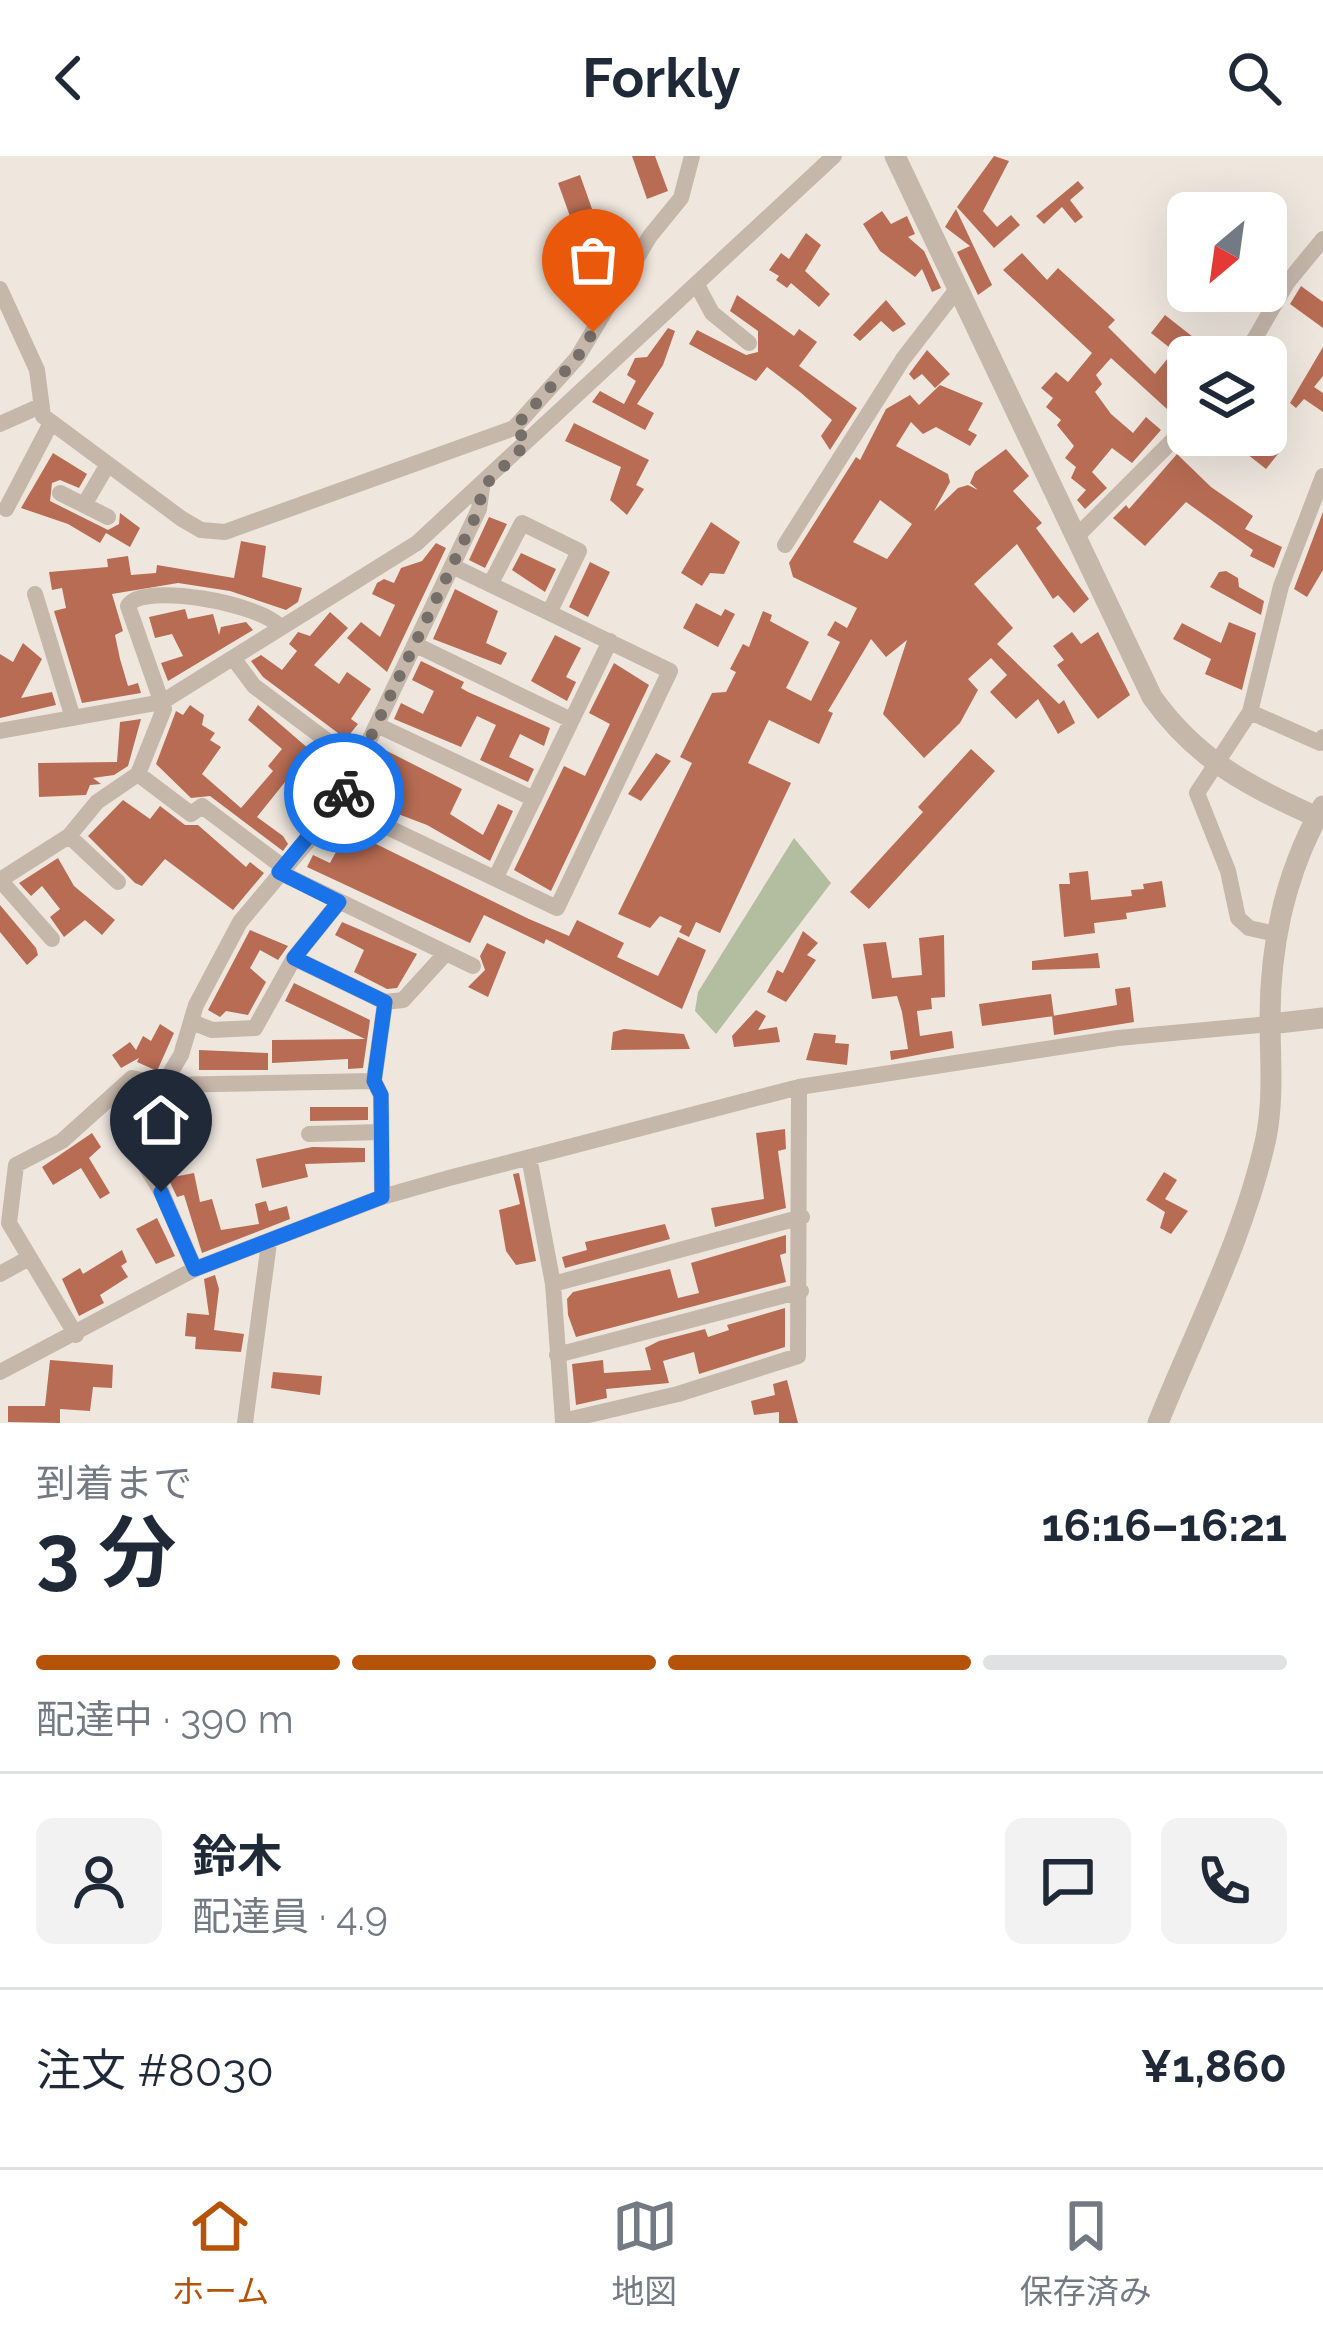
<!DOCTYPE html>
<html lang="ja">
<head>
<meta charset="utf-8">
<style>
  :root { --surface:#fff; --page:#f2f2f3; --text:#1f2937; --muted:#747a83; --line:#e0e1e3; --accent:#b45309 }
  body { margin:0; font-family:Raleway,"Noto Sans JP",sans-serif; background:var(--page); color:var(--text); height:100vh; display:flex; flex-direction:column; font-size:45px; white-space:nowrap }
  * { box-sizing:border-box; margin:0 }
  p { font-size:39px; color:var(--muted) }
  .icon { flex:none; width:66px; height:66px; fill:none; stroke:currentColor; stroke-width:2; stroke-linecap:round; stroke-linejoin:round }
  .map { position:relative; height:1267px; overflow:hidden }
  .side { display:flex; flex-direction:column; background:var(--surface); flex:1 }
  .side>* { flex:none }
  .needle { width:78px; rotate:209deg }
  .buttons { position:absolute; left:1167px; top:36px; display:grid; gap:24px }
  .buttons a { display:grid; place-items:center; width:120px; height:120px; border-radius:18px; background:var(--surface); box-shadow:0 12px 48px #0002; font-size:60px }
  .pin { position:absolute; display:grid; place-items:center; width:102px; height:102px; color:#fff; margin:-123px -51px; border-radius:50% 50% 50% 0; rotate:-45deg; box-shadow:0 0 12px #0007 }
  .pin .icon { rotate:45deg }
  .courier { position:absolute; display:grid; place-items:center; width:120px; height:120px; margin:-60px; border:9px solid #1a73e8; border-radius:50%; background:#fff; color:#222; box-shadow:0 3px 15px #0007 }
  .summary em { font-style:normal; font-weight:700 }
  .summary div { display:flex; flex-direction:column-reverse }
  .summary { display:flex; align-items:center; justify-content:space-between; height:204px; padding:0 36px }
  h1 { font-size:78px; font-weight:700; line-height:90px }
  .bar { display:grid; grid-template-columns:repeat(4,1fr); gap:18px 12px; align-content:center; height:144px; padding:0 36px }
  .bar i { height:15px; border-radius:9px; background:var(--line) }
  .bar .selected { background:var(--accent) }
  .bar p { grid-column:span 4 }
  .line { display:flex; align-items:center; gap:30px; padding:0 36px; border-top:3px solid var(--line) }
  .line div { flex:1 }
  .round { display:grid; place-items:center; flex:none; width:126px; height:126px; border-radius:18px; background:var(--page) }
  header { display:flex; justify-content:space-between; align-items:center; height:156px; padding:0 36px; background:var(--surface); font-size:54px; font-weight:700 }
  .tab-bar { display:flex; justify-content:space-around; align-items:center; height:168px; border-top:3px solid var(--line); background:var(--surface); font-size:33px; color:var(--muted) }
  .tab-bar a { display:grid; justify-items:center; gap:6px }
  .tab-bar .selected { color:var(--accent) }
  .map>svg:first-child { display:block }
  .green { fill:#b3bda0 }
  .building { fill:#b86c54; fill-rule:evenodd }
  .lines { fill:none; stroke-linecap:round; stroke-linejoin:round }
  .minor { stroke:#c6b7ab; stroke-width:16 }
  .tertiary { stroke:#c6b7ab; stroke-width:21 }
  .done { stroke:#766e68; stroke-width:12; stroke-dasharray:0 21.6 }
  .route { stroke:#1a73e8; stroke-width:15 }
</style>
</head>
<body>
<header><svg class="icon" aria-label="back" viewBox="0 0 24 24"><path d="M15 5l-7 7 7 7"/></svg>Forkly<svg class="icon" aria-label="search" viewBox="0 0 24 24"><circle cx="10" cy="10" r="6"/><path d="M15 15l6 6"/></svg></header>
<div class="map">
<svg width="1323" height="1267" viewBox="0 0 1323 1267">
  <rect width="100%" height="100%" fill="#efe7de"/>
  <path class="green" d="M794 682 831 727 716 878 695 855 698 836Z"/>
  <path class="building" d="M632 0H655L668 35 647 43Z
    M994 0 1009 5 983 55 997 71 1011 59 1020 69 994 92 957 51Z
    M580 19 614 115 593 124 558 27Z
    M1078 25 1084 32 1070 44 1083 61 1075 67 1062 51 1044 68 1036 60Z
    M956 53 992 129 978 139 957 96 970 90 945 71Z
    M882 55 891 68 907 60 915 78 908 81 924 95 941 132 932 136 922 113 915 121 880 95 863 68Z
    M806 77 821 89 805 115 830 138 819 151 791 127 787 132 776 124 779 120 769 114 781 97 789 103Z
    M1022 97 1047 124 1058 112 1115 164 1108 171 1155 218 1172 197 1188 211V229L1167 253 1111 202 1096 219 1102 228 1095 236 1111 258 1133 277 1146 261 1161 274 1132 307 1112 292 1092 316 1107 332 1085 353 1077 344 1086 334 1071 322 1076 311 1065 302 1074 290 1057 269 1061 264 1046 251 1053 242 1041 232 1056 216 1068 226 1092 197 1003 114Z
    M1301 130 1323 146V172L1290 148Z
    M737 139 794 180 799 173 817 186 799 210 857 252 830 294 821 280 832 264 800 236 767 211 756 225 689 188 697 174 746 199 758 196V175L730 155Z
    M886 144 906 168 893 176 881 165 860 185 853 179Z
    M1165 159 1193 181 1179 199 1151 177Z
    M668 172 675 175 663 209 637 248 654 257 645 274 592 246 600 235 624 248 636 225 627 219 635 202 647 201Z
    M1323 191V220L1314 231 1323 237V256L1304 243 1296 252 1290 247Z
    M927 194 950 218 935 232 922 218 914 224 909 218Z
    M940 229 983 247 968 274 977 279 970 290 936 271 923 278 911 266 896 290 948 318 950 326 934 355 958 332 968 329 978 334 970 327 975 316 1006 293 1029 320 1013 335 1042 367 1036 372 1089 443 1074 457 1058 439 1053 443 1017 388 974 428 1013 472 997 488 1059 548 1064 544 1075 567 1058 578 1038 543 1016 563 990 536 1007 519 991 502 968 523 978 534 960 567 924 602 883 558 907 484 886 501 871 483 828 555 833 557 819 588 769 564 748 607 791 627 720 777 696 766 689 781 679 776 682 770 660 760 650 772 618 758 692 607 680 601 712 537 726 536 736 516 730 513 743 488 749 491 763 455 772 459 770 465 809 486 786 532 811 545 840 486 827 479 835 465 847 472 857 452 793 421 789 407 856 301 860 304 886 253 910 239 919 249ZM880 344 912 368 887 403 853 386Z
    M574 267 649 304 636 329 644 333 627 359 610 344 621 311 565 285Z
    M1270 278 1285 289 1266 313 1223 279Z
    M53 297 87 318 79 332 60 324 52 327 50 345 108 374 119 368 120 357 140 372 130 391 106 377 100 387 68 368 21 352Z
    M1177 298 1211 331 1253 360 1245 373 1282 391 1274 412 1250 400 1253 394 1186 346 1145 390 1113 362 1126 349 1129 353Z
    M1323 356V414L1307 441 1294 433Z
    M489 361 507 368 485 412 469 404Z
    M711 366 740 386 724 418 710 417 702 430 681 417Z
    M241 385 266 390 262 421 302 432 298 446 286 454 230 435 178 427 112 438 123 475 115 479 120 503 128 530 138 527 141 537 82 547 54 455 66 452 62 432 52 434 49 416 108 411 107 403 128 400 131 419 156 417 157 409 234 422Z
    M436 387 446 392 387 516 347 482 361 466 380 481 395 449 372 438 377 427 384 423 394 427 401 412 422 405Z
    M521 397 556 413 545 436 512 414Z
    M590 406 610 416 588 461 569 451Z
    M1226 415 1238 422 1239 431 1264 445 1261 459 1210 431 1219 416Z
    M455 433 498 455 486 487 507 497 501 509 433 483Z
    M696 447 721 460 725 453 735 458 718 491 683 472Z
    M185 453 188 463 213 458 219 479 221 471 246 466 253 474 168 525 161 507 183 500 172 478 155 482 149 461Z
    M330 456 348 472 314 509 339 528 347 516 371 533 351 563 358 568 346 583 263 521 251 505 261 499 282 514 297 495 289 488 298 476 310 480Z
    M1229 466 1256 477 1242 534 1205 518 1211 503 1173 483 1182 467 1221 487Z
    M1072 476 1081 488 1098 476 1130 539 1098 563 1057 509 1064 504 1053 490Z
    M555 479 581 492 566 521 576 526 567 545 531 525Z
    M23 487 42 503 21 542 52 536 56 549 0 562V498L13 506Z
    M421 505 464 526 461 532 468 536 550 572 544 590 520 578 509 601 534 613 528 626 480 604 496 569 477 560 461 591 394 563 401 547 423 558 434 535 412 524Z
    M614 507 649 529 551 735 514 714 564 610 585 620 610 568 589 557Z
    M190 549 204 559 202 569 215 577 210 584 221 591 202 618 241 652 273 615 268 610 282 593 248 564 258 549 339 619 312 646 285 626 257 661 283 680 288 688 283 695 210 640 191 642 156 608 176 555 183 559Z
    M141 563 128 610 114 619 93 622 101 628 90 629 86 639 39 641 38 607 117 606 120 566Z
    M971 593 995 615 869 753 850 736 923 656 918 651Z
    M387 595 462 633 450 658 483 679 498 648 513 655 490 705 427 669 356 642 364 624 371 628Z
    M656 597 671 605 641 645 628 638Z
    M123 644 150 663 160 650 185 669H198L246 711 250 706 264 717 233 754 165 703 142 730 135 727 88 680Z
    M351 668 374 681 372 686 529 763 569 780 577 764 624 787 617 801 658 820 678 781 706 794 682 853 546 783 544 788 484 759 470 787 307 711 313 699 330 707Z
    M58 702 74 730 115 764 102 779 85 764 64 781 50 761 60 753 42 730 31 740 19 727Z
    M1088 715 1091 744 1132 740 1131 734 1144 733 1143 728 1162 725 1166 751 1126 757 1127 763 1094 767 1095 777 1064 781 1059 728H1070L1069 717Z
    M0 749 36 792 38 799 27 809 0 776Z
    M342 766 417 798 397 832 387 833 354 816 364 794 335 779Z
    M250 774 288 790 278 804 260 794 250 812 266 826 248 859 226 855 220 861 208 854Z
    M803 775 818 787 807 799 816 804 786 846 767 836 777 814 783 817Z
    M944 779 945 841 931 842 932 853 917 855 920 880 952 875 954 892 891 904 890 895 908 893 902 856 897 840 872 843 863 788 886 786 892 822 922 819 919 782Z
    M487 787 506 796 488 841 468 831 485 814 480 800Z
    M1098 797 1100 812 1032 814V805Z
    M294 827 370 864 363 912 348 913V903L272 907V884L365 883 285 845Z
    M1130 831 1134 866 1054 879 1052 860 1117 849 1115 833Z
    M1051 838 1054 860 982 870 979 848Z
    M756 854 766 860 758 874 777 871 780 886 734 891 732 880Z
    M160 868 174 877 157 915 137 906 139 902 121 912 112 899 130 886 136 894 143 880 151 885Z
    M624 873 684 878 690 893 611 894 613 876Z
    M814 877 836 879 835 887 849 888 847 909 806 904Z
    M199 894 268 897V914H199Z
    M310 951H368V964L310 965Z
    M785 973 786 993 778 995 786 1052 715 1071 711 1052 764 1043 756 977Z
    M92 977 101 991 89 1002 110 1037 100 1043 81 1012 53 1029 42 1011Z
    M312 991 365 992V1006L305 1008 308 1021 262 1032 256 1003Z
    M1164 1016 1177 1024 1165 1043 1188 1055 1171 1078 1160 1072 1165 1056 1146 1044Z
    M194 1017 200 1046 212 1043 221 1074 259 1068 255 1048 266 1045 269 1055 287 1050 290 1063 202 1097 184 1039 177 1041 168 1022Z
    M519 1017 536 1105 516 1109 506 1095 499 1054 520 1048 513 1018Z
    M157 1062 175 1100 156 1108 136 1073Z
    M665 1068 670 1083 565 1112 562 1101 587 1094 585 1086Z
    M786 1079V1097L780 1099 786 1126 576 1181 568 1159 567 1143 573 1136 670 1113 678 1142 699 1137 691 1107Z
    M122 1094 127 1106 121 1110 128 1121 100 1139 104 1147 79 1160 62 1123 80 1112 83 1118Z
    M215 1119 219 1133 214 1174 244 1178 241 1196 195 1193 196 1181 185 1180 187 1157 209 1159 204 1123Z
    M785 1152V1191L699 1218 694 1196 663 1205 669 1227 606 1233 607 1242 576 1249 572 1208 603 1204 604 1217 651 1214 645 1192 659 1185 705 1173 708 1181 729 1174 727 1169Z
    M50 1204 113 1209 112 1232 93 1231 90 1255 60 1253V1267L8 1266V1250H45Z
    M273 1216 322 1220 320 1239 271 1232Z
    M787 1224 798 1267H779V1256L754 1259 751 1245 775 1239 773 1228Z"/>
  <g class="lines">
    <path class="minor" d="M697 129 712 157 749 187
      M0 133 37 214 43 260 182 363 201 374 225 376 514 272 577 202 650 80 681 42 692 0
      M1244 201 1287 127 1323 83
      M0 268 38 251
      M60 337 108 361
      M84 349 108 308
      M6 353 51 267
      M1076 381 1188 269
      M785 389 903 203 958 132
      M491 427 522 367 579 395 550 455
      M35 438 73 562
      M280 471C262 448 142 425 128 450L164 553 138 618 191 658 202 650 283 711
      M416 489 571 564
      M233 502 254 530 358 608
      M1250 556 1281 430 1323 320
      M377 569 534 643
      M0 575 162 546 417 387 834 0
      M339 648 557 752 670 515 452 410
      M69 680 118 726
      M279 716 473 810
      M496 721 610 485
      M0 724 69 680 97 646 138 618
      M0 724 52 783
      M1276 778 1249 772 1238 762 1228 715 1197 637 1250 556 1320 587 1323 581
      M294 802 385 846 403 844 446 797
      M192 866 212 874 255 872 294 802 339 746
      M374 925 381 939 382 1041
      M799 931 798 1200 678 1238 563 1265 553 1128 802 1061
      M309 978 381 976
      M529 1001 553 1128
      M195 1113 161 1035 130 984 181 899 196 849 240 766 339 648 479 353 482 332
      M0 1118 29 1102
      M76 1179 9 1067 16 1009 62 985 132 922 162 929 374 925 385 846
      M557 1199 801 1135
      M0 1216 195 1113 382 1041 449 1022 799 931 1118 882 1270 868
      M245 1267 269 1087"/>
    <path class="tertiary" d="M895 0 1152 541C1196 603 1249 631 1317 661
      M1270 868 1323 862
      M1158 1267C1195 1175 1245 1079 1266 982 1274 942 1270 902 1270 862 1270 788 1286 715 1323 650"/>
  </g>
  <g class="lines">
    <path class="done" d="M344 637 479 353 482 332 528 286 514 272 577 202 593 176"/>
    <path class="route" d="M161 1036 195 1113 382 1041 381 939 374 925 385 846 294 802 339 746 279 716 344 637"/>
  </g>
</svg>
<div class="buttons">
<a><svg class="needle" viewBox="-14 -14 28 28"><path d="M0-13l5 13h-10z" fill="#e53935"/><path d="M0 13l5-13h-10z" fill="#747a83"/></svg></a>
<a><svg class="icon" aria-label="layers" viewBox="0 0 24 24"><path d="M12 4l9 5-9 5-9-5zM3 14l9 5 9-5"/></svg></a>
</div>
<div class="pin" style="left:593px;top:176px;background:#ea580c"><svg class="icon" aria-label="bag" viewBox="0 0 24 24"><path d="M5 8h14l-1 12H6zM9 8a3 3 0 0 1 6 0"/></svg></div>
<div class="pin" style="left:161px;top:1036px;background:#1f2937"><svg class="icon" aria-label="home" viewBox="0 0 24 24"><path d="M3 11l9-7 9 7M6 9v11h12V9"/></svg></div>
<div class="courier" style="left:344px;top:637px"><svg class="icon" aria-label="bike" viewBox="0 0 24 24"><circle cx="6" cy="16" r="4"/><circle cx="18" cy="16" r="4"/><path d="M6 16l4-8h5l3 8M10 8l3 8H6M13 5h3"/></svg></div>
</div>
<section class="side">
<div class="summary"><div><h1>3 分</h1><p>到着まで</p></div><em>16:16–16:21</em></div>
<div class="bar"><i class="selected"></i><i class="selected"></i><i class="selected"></i><i></i><p>配達中 · 390 m</p></div>
<div class="line" style="height:216px"><a class="round"><svg class="icon" aria-label="person" viewBox="0 0 24 24"><circle cx="12" cy="8" r="4"/><path d="M4 21q1-7 8-7t8 7"/></svg></a><div><b>鈴木</b><p>配達員 · 4.9</p></div><a class="round"><svg class="icon" aria-label="chat" viewBox="0 0 24 24"><path d="M4 5h16v11H9l-5 4z"/></svg></a><a class="round"><svg class="icon" aria-label="phone" viewBox="0 0 24 24"><path d="M5 4h4l2 5-3 2q2 4 5 5l2-3 5 2v4C11 20 4 13 5 4z"/></svg></a></div>
<div class="line" style="height:156px"><div>注文 #8030</div><b>¥1,860</b></div>
</section>
<nav class="tab-bar">
<a class="selected"><svg class="icon" aria-label="home" viewBox="0 0 24 24"><path d="M3 11l9-7 9 7M6 9v11h12V9"/></svg>ホーム</a>
<a><svg class="icon" aria-label="map" viewBox="0 0 24 24"><path d="M3 6l6-2 6 2 6-2v14l-6 2-6-2-6 2zM9 4v14M15 6v14"/></svg>地図</a>
<a><svg class="icon" aria-label="saved" viewBox="0 0 24 24"><path d="M7 4h10v16l-5-4-5 4z"/></svg>保存済み</a>
</nav>
</body>
</html>
